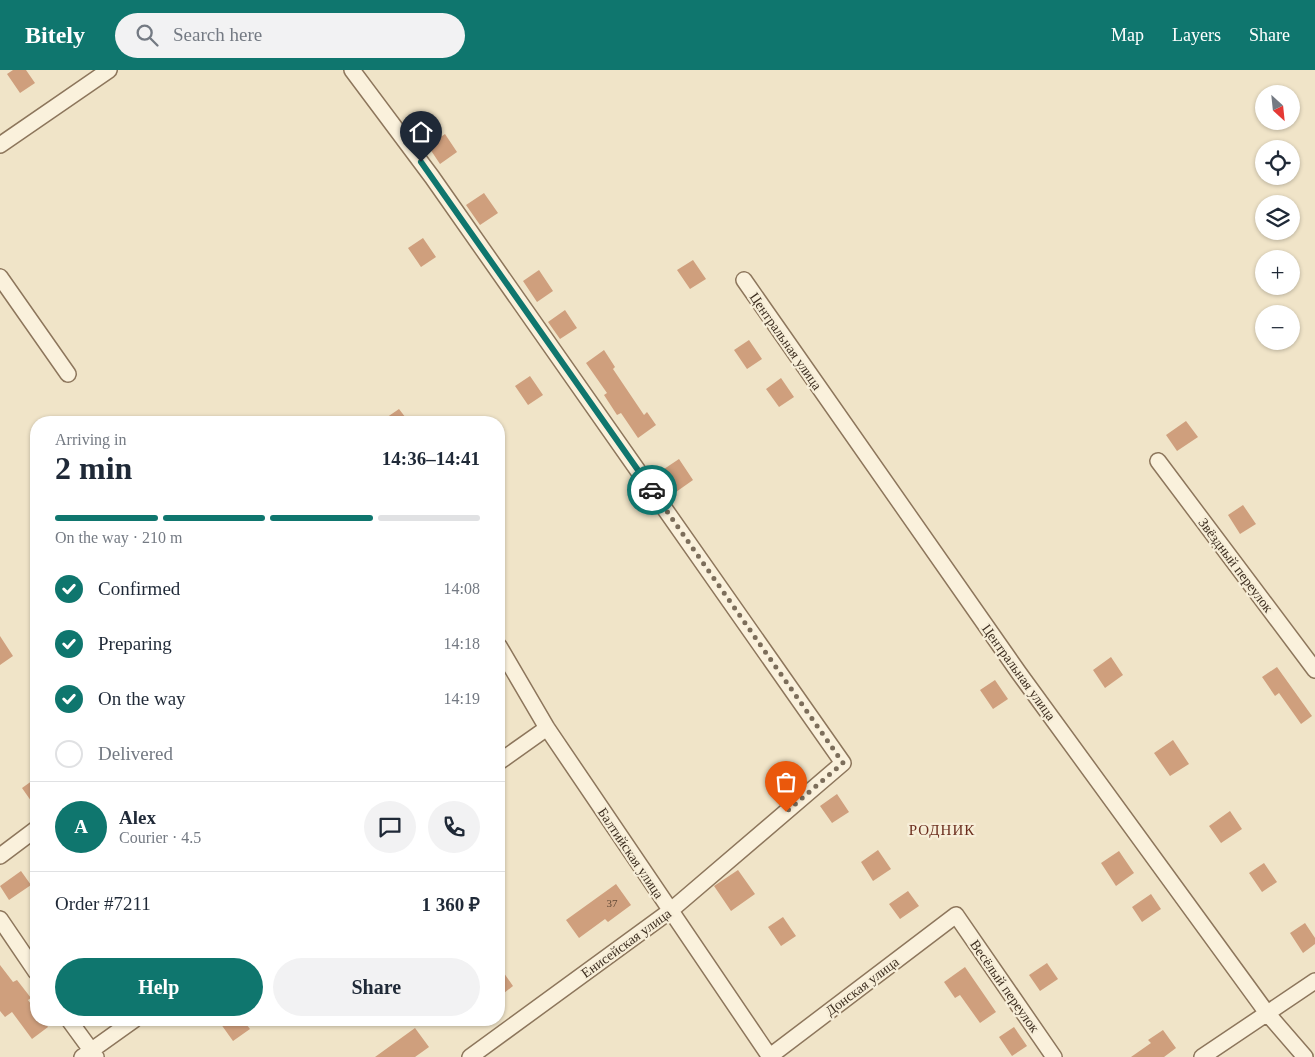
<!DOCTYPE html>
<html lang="en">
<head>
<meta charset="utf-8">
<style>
  :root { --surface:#fff; --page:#f2f2f3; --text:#1f2937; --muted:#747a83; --line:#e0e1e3; --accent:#0f766e }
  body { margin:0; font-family:Georgia,serif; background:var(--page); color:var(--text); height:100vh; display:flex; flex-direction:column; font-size:19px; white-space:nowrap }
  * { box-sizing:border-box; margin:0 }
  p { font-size:16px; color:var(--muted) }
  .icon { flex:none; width:28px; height:28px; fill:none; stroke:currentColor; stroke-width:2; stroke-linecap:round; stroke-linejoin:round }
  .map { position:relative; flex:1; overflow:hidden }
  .drawer { position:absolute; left:30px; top:346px; width:475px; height:610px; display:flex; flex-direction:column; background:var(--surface); border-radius:20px; box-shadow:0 1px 4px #0004 }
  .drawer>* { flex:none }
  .needle { width:32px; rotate:153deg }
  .buttons { position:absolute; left:1255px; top:15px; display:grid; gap:10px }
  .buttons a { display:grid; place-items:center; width:45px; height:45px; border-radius:50%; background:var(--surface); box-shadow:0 1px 4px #0004; font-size:25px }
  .pin { position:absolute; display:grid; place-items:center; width:42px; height:42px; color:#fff; margin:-51px -21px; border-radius:50% 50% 50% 0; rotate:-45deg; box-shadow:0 0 5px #0007 }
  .pin .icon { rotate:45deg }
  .courier { position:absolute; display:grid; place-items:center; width:50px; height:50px; margin:-25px; border:4px solid #0f766e; border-radius:50%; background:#fff; color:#222; box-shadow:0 1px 6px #0007 }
  .headline em { font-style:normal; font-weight:700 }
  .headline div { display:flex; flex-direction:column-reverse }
  .headline { display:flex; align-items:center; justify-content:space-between; height:85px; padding:0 25px }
  h1 { font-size:32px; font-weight:700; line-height:38px }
  .bar { display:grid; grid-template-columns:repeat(4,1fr); gap:8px 5px; align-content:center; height:60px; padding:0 25px }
  .bar i { height:6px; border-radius:4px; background:var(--line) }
  .bar .on { background:var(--accent) }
  .bar p { grid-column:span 4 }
  .line { display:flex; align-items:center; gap:12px; padding:0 25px; border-top:1px solid var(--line) }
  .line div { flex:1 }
  .round { display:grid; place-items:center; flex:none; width:52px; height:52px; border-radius:26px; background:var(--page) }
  ol { padding:0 25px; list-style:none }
  li { display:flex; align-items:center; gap:15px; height:55px }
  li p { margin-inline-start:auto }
  li .icon { padding:5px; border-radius:50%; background:var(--accent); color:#fff; stroke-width:4 }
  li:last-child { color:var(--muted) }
  li i { width:28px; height:28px; border:2px solid var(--line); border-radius:50% }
  .cta { display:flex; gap:10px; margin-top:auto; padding:10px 25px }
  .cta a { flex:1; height:58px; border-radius:30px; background:var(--accent); color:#fff; font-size:20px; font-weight:700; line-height:58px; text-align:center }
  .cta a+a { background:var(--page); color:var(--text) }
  header { display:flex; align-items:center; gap:30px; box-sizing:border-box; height:70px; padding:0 25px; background:var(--accent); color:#fff }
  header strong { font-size:24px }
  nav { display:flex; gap:28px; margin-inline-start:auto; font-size:18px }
  .search { width:350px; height:45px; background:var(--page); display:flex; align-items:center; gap:12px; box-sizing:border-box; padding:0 18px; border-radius:28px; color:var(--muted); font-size:19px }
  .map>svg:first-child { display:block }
  .building { fill:#cf9f7d }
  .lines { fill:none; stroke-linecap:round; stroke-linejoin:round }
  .street-casing { stroke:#8d765c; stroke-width:18 }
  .street { stroke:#faf1dc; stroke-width:15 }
  .done { stroke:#7c6e5b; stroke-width:5; stroke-dasharray:0 9 }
  .route { stroke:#0f766e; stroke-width:6 }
  .labels { text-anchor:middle; stroke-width:4.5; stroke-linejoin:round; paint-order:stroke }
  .number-label { font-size:11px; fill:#624a37 }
  .street-label { font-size:14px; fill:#3d2e20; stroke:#f7eed8 }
  .neighbourhood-label { font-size:15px; letter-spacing:1px; fill:#6b2e1e; stroke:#f7eed8 }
</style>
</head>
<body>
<header>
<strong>Bitely</strong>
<div class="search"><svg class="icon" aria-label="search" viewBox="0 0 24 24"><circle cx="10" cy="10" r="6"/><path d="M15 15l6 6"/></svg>Search here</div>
<nav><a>Map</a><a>Layers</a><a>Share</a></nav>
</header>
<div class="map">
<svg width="1315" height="987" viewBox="0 0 1315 987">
  <rect width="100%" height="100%" fill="#f0e4c8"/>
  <path class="building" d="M13 0H26L35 13 20 23 7 4Z
    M445 64 457 82 440 94 428 76Z
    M484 123 498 143 480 155 466 135Z
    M423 168 436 187 421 197 408 178Z
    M693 190 706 209 690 219 677 200Z
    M539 200 553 221 537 232 523 211Z
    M565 240 577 258 560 269 548 252Z
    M749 270 762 289 747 299 734 280Z
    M604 280 615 297 613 299 644 345 647 342 656 355 638 368 621 343 617 345 604 325 607 323 586 293Z
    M530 306 543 325 528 335 515 316Z
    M781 308 794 327 779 337 766 319Z
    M399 339 409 352H380Z
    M1186 351 1198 367 1177 381 1166 365Z
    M679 389 693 410 676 422 661 401Z
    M1243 435 1256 454 1240 464 1228 445Z
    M0 566 13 586 0 595Z
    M1111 587 1123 605 1105 618 1093 600Z
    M1277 597 1312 646 1301 654 1279 623 1275 626 1262 607Z
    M995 610 1008 629 993 639 980 620Z
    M1173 670 1189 694 1170 706 1154 683Z
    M36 708V738L22 718Z
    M837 724 849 742 832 753 820 736Z
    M1230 741 1242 759 1221 773 1209 756Z
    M878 780 891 799 873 811 861 792Z
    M1119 781 1134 803 1116 816 1101 793Z
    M1264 793 1277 812 1262 822 1249 803Z
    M738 800 755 824 731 841 714 816Z
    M21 801 31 815 9 830 0 816Z
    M616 814 631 835 608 852 605 849 579 868 566 850Z
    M908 821 919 836 900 849 889 834Z
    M1151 824 1161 839 1142 852 1132 837Z
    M783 847 796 866 781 876 768 857Z
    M1305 853 1315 868V874L1303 883 1290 863Z
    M1047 893 1058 909 1040 921 1029 905Z
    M0 895 13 912 17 910 31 928 28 930 36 941V950H43L48 957 32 969 12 942 5 947 0 941Z
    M499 896 513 916 499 927Z
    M965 897 996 942 980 953 960 925 955 928 944 912Z
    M218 950H243L250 959 233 971Z
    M1014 957 1027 976 1012 986 999 967Z
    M415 958 429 977 415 987H375Z
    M1163 960 1176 978 1164 987H1131L1151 973 1148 970Z"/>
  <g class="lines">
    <g class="street-casing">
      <path id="street" d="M352 0 432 107 843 693 670 841 470 987
        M0 75 109 0
        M0 207 68 304
        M744 210 1019 603 1267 943 1305 987
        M1158 391 1315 600
        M499 576 547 658 770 987
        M499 692 547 658
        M0 786 36 759
        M0 849 36 902
        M69 950 96 987
        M82 987 134 950
        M769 987 956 845 1054 987
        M1202 987 1315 911"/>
    </g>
    <use href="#street" class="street"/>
  </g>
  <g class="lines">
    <path class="done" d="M652 420 843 693 786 742"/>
    <path class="route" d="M421 92 652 420"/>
  </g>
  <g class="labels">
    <g class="number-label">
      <text x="612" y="837">37</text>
    </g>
    <g class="street-label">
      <text transform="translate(786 271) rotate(55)" y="5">Центральная улица</text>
      <text transform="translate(1236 495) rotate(53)" y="5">Звёздный переулок</text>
      <text transform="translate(1019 602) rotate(54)" y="5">Центральная улица</text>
      <text transform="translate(631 783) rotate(56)" y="5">Балтийская улица</text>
      <text transform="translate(626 873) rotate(-36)" y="5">Енисейская улица</text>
      <text transform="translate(862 916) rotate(-37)" y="5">Донская улица</text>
      <text transform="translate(1005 916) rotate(55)" y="5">Весёлый переулок</text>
    </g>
    <g class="neighbourhood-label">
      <text x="942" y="765">РОДНИК</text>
    </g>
  </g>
</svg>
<div class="buttons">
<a><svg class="needle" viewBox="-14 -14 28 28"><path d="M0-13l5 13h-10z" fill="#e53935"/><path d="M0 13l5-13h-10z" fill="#747a83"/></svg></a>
<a><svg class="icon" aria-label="locate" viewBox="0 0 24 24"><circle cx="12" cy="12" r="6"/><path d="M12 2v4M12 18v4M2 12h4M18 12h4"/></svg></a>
<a><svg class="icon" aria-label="layers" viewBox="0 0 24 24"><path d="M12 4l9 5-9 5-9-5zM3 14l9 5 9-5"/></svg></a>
<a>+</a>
<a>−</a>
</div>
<div class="pin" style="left:786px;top:742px;background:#ea580c"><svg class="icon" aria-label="bag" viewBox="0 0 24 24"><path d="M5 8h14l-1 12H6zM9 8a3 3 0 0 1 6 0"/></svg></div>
<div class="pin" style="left:421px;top:92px;background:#1f2937"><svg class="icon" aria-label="home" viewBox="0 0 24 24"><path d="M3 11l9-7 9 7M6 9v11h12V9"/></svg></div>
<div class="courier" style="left:652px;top:420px"><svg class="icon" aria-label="car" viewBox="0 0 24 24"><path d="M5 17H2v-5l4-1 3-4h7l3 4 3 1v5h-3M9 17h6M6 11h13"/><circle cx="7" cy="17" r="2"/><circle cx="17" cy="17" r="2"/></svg></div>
<section class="drawer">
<div class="headline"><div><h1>2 min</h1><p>Arriving in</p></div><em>14:36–14:41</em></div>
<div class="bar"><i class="on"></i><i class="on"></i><i class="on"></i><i></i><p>On the way · 210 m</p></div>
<ol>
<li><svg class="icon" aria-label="check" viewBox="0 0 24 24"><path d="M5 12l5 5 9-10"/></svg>Confirmed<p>14:08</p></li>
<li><svg class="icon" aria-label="check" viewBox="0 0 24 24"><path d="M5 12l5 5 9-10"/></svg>Preparing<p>14:18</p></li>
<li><svg class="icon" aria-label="check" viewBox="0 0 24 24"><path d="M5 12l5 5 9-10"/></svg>On the way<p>14:19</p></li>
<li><i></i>Delivered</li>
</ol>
<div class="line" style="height:90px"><b class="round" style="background:var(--accent);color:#fff">A</b><div><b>Alex</b><p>Courier · 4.5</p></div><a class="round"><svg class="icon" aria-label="chat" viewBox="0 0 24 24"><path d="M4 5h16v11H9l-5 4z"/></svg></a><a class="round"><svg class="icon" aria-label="phone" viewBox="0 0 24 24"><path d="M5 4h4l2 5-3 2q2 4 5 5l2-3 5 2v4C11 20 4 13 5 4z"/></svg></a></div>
<div class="line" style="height:65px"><div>Order #7211</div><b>1 360 ₽</b></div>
<div class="cta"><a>Help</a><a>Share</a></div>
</section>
</div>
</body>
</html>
